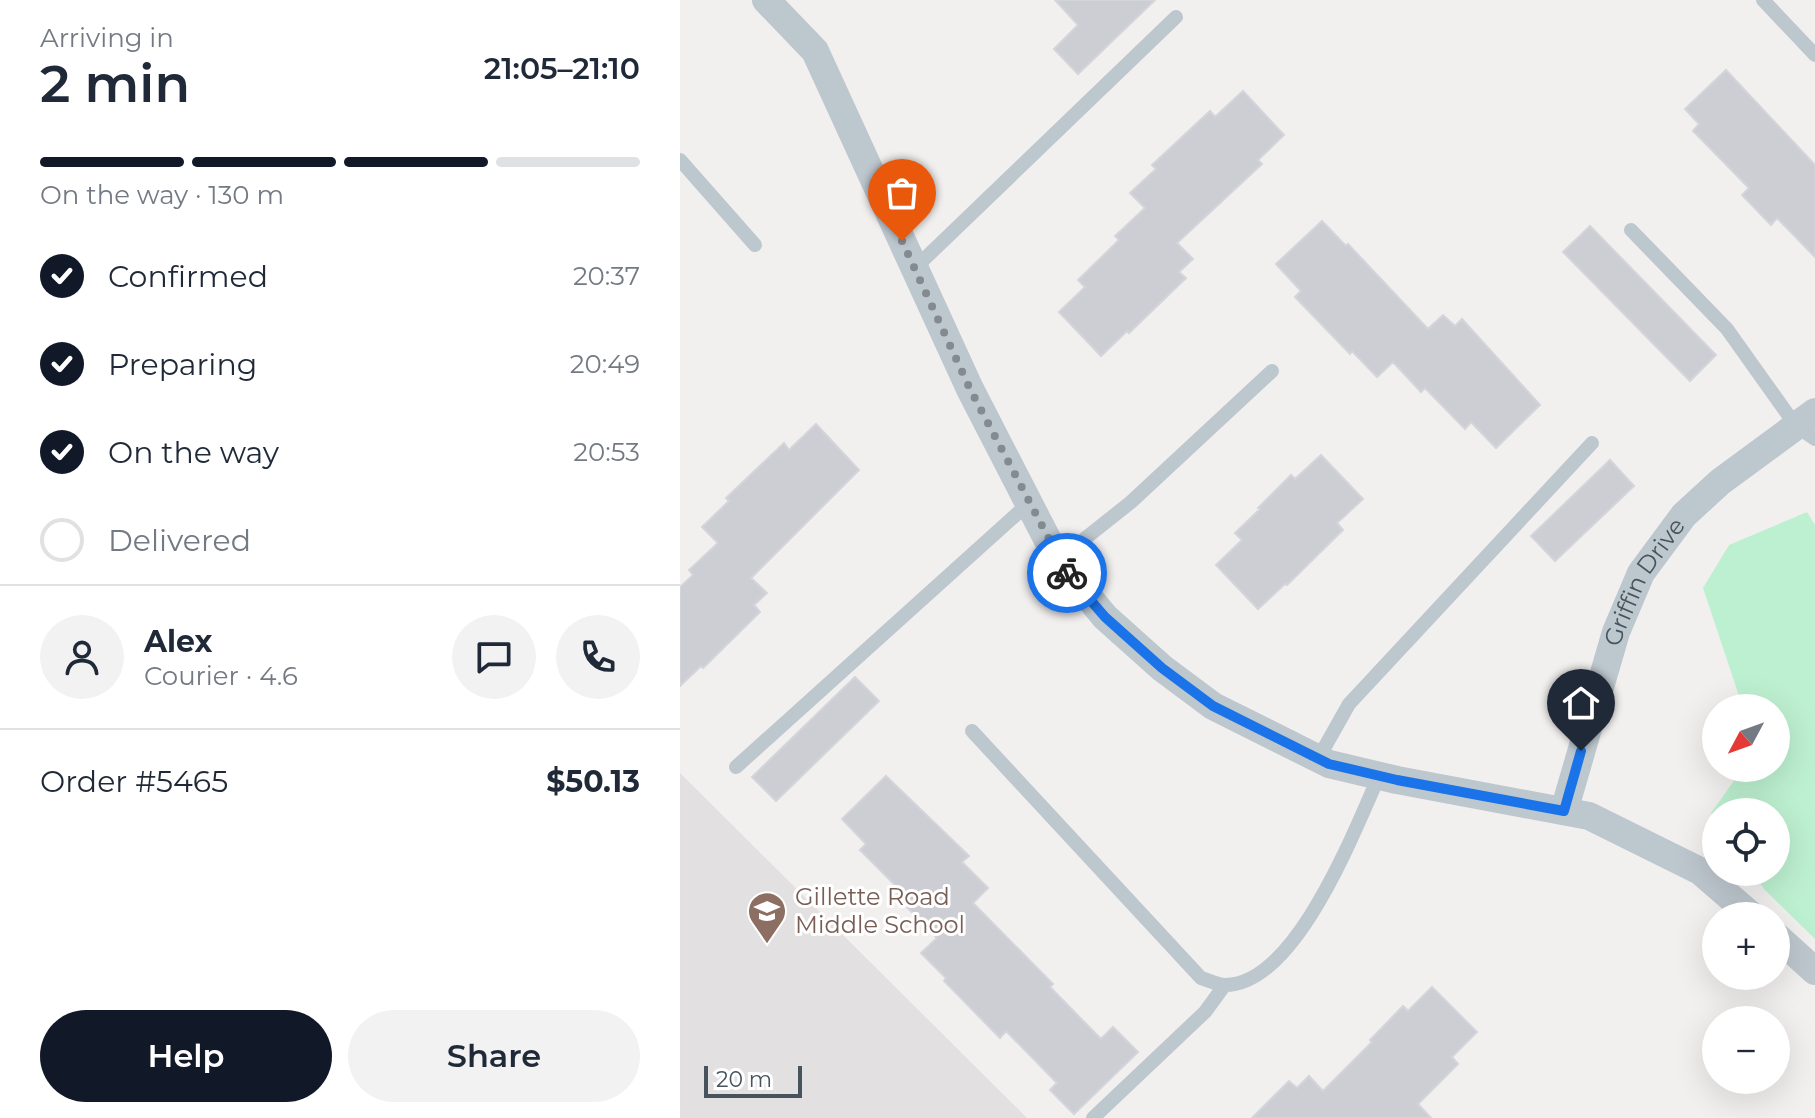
<!DOCTYPE html>
<html lang="en">
<head>
<meta charset="utf-8">
<style>
  :root { --surface:#fff; --page:#f2f2f3; --text:#1f2937; --muted:#747a83; --line:#e0e1e3; --accent:#111827 }
  body { margin:0; font-family:Montserrat,sans-serif; background:var(--page); color:var(--text); height:100vh; display:flex; flex-direction:column; font-size:30px; white-space:nowrap }
  * { box-sizing:border-box; margin:0 }
  p { font-size:26px; color:var(--muted) }
  .icon { flex:none; width:44px; height:44px; fill:none; stroke:currentColor; stroke-width:2; stroke-linecap:round; stroke-linejoin:round }
  .map { position:relative; flex:1; overflow:hidden }
  .side { display:flex; flex-direction:column; background:var(--surface); width:680px }
  .side>* { flex:none }
  .needle { width:52px; rotate:229deg }
  .fabs { position:absolute; left:1022px; top:694px; display:grid; gap:16px }
  .fabs a { display:grid; place-items:center; width:88px; height:88px; border-radius:50%; background:var(--surface); box-shadow:0 8px 32px #0002; font-size:40px }
  .scale { position:absolute; left:24px; bottom:20px; width:98px; box-sizing:border-box; padding-left:8px; border:4px solid #47535d; border-top:0; font-size:22px; line-height:28px; white-space:nowrap; color:#47535d; -webkit-text-stroke:6px #fff; paint-order:stroke }
  .pin { position:absolute; display:grid; place-items:center; width:68px; height:68px; color:#fff; margin:-82px -34px; border-radius:50% 50% 50% 0; rotate:-45deg; box-shadow:0 0 8px #0007 }
  .pin .icon { rotate:45deg }
  .courier { position:absolute; display:grid; place-items:center; width:80px; height:80px; margin:-40px; border:6px solid #1a73e8; border-radius:50%; background:#fff; color:#222; box-shadow:0 2px 10px #0007 }
  .headline em { font-style:normal; font-weight:600 }
  .headline div { display:flex; flex-direction:column-reverse }
  .headline { display:flex; align-items:center; justify-content:space-between; height:136px; padding:0 40px }
  h1 { font-size:52px; font-weight:600; line-height:60px }
  .bar { display:grid; grid-template-columns:repeat(4,1fr); gap:12px 8px; align-content:center; height:96px; padding:0 40px }
  .bar i { height:10px; border-radius:6px; background:var(--line) }
  .bar .current { background:var(--accent) }
  .bar p { grid-column:span 4 }
  .line { display:flex; align-items:center; gap:20px; padding:0 40px; border-top:2px solid var(--line) }
  .line div { flex:1 }
  .round { display:grid; place-items:center; flex:none; width:84px; height:84px; border-radius:42px; background:var(--page) }
  ol { padding:0 40px; list-style:none }
  li { display:flex; align-items:center; gap:24px; height:88px }
  li p { margin-inline-start:auto }
  li .icon { padding:8px; border-radius:50%; background:var(--accent); color:#fff; stroke-width:4 }
  li:last-child { color:var(--muted) }
  li i { width:44px; height:44px; border:4px solid var(--line); border-radius:50% }
  .action { display:flex; gap:16px; margin-top:auto; padding:16px 40px }
  .action a { flex:1; height:92px; border-radius:48px; background:var(--accent); color:#fff; font-size:32px; font-weight:600; line-height:92px; text-align:center }
  .action a+a { background:var(--page); color:var(--text) }
  main { display:flex; flex:1; min-height:0 }
  .map>svg:first-child { display:block }
  .education { fill:#e3e0e1 }
  .green { fill:#bdf0d0 }
  .building { fill:#ccced4; stroke:#d3d5db; stroke-width:2 }
  .lines { fill:none; stroke-linecap:round; stroke-linejoin:round }
  .lane { stroke:#bdc7ce; stroke-width:14 }
  .street { stroke:#bdc7ce; stroke-width:28 }
  .done { stroke:#838a90; stroke-width:8; stroke-dasharray:0 14.4 }
  .route { stroke:#1a73e8; stroke-width:10 }
  .labels { text-anchor:middle; stroke-width:6; stroke-linejoin:round; paint-order:stroke }
  .street-label { font-size:24px; fill:#47535d; stroke:#fff }
  .education-label { font-size:24px; fill:#785e54; stroke:#fff; text-anchor:start }
</style>
</head>
<body>
<main>
<section class="side">
<div class="headline"><div><h1>2 min</h1><p>Arriving in</p></div><em>21:05–21:10</em></div>
<div class="bar"><i class="current"></i><i class="current"></i><i class="current"></i><i></i><p>On the way · 130 m</p></div>
<ol>
<li><svg class="icon" aria-label="check" viewBox="0 0 24 24"><path d="M5 12l5 5 9-10"/></svg>Confirmed<p>20:37</p></li>
<li><svg class="icon" aria-label="check" viewBox="0 0 24 24"><path d="M5 12l5 5 9-10"/></svg>Preparing<p>20:49</p></li>
<li><svg class="icon" aria-label="check" viewBox="0 0 24 24"><path d="M5 12l5 5 9-10"/></svg>On the way<p>20:53</p></li>
<li><i></i>Delivered</li>
</ol>
<div class="line" style="height:144px"><a class="round"><svg class="icon" aria-label="person" viewBox="0 0 24 24"><circle cx="12" cy="8" r="4"/><path d="M4 21q1-7 8-7t8 7"/></svg></a><div><b>Alex</b><p>Courier · 4.6</p></div><a class="round"><svg class="icon" aria-label="chat" viewBox="0 0 24 24"><path d="M4 5h16v11H9l-5 4z"/></svg></a><a class="round"><svg class="icon" aria-label="phone" viewBox="0 0 24 24"><path d="M5 4h4l2 5-3 2q2 4 5 5l2-3 5 2v4C11 20 4 13 5 4z"/></svg></a></div>
<div class="line" style="height:104px"><div>Order #5465</div><b>$50.13</b></div>
<div class="action"><a>Help</a><a>Share</a></div>
</section>
<div class="map">
<svg width="1135" height="1118" viewBox="0 0 1135 1118">
  <rect width="100%" height="100%" fill="#f2efef"/>
  <path class="education" d="M0 773 347 1118H0Z"/>
  <path class="green" d="M1127 512 1135 525V939L1084 889 1073 872H1096V812H1036V819L1031 813 1063 768H1096V708H1063L1023 588 1049 545Z"/>
  <path class="building" d="M375 0H475L398 74 374 49 398 25Z
    M1046 70 1135 165V257L1097 218 1091 225 1062 195 1069 188 1013 131 1019 124 1005 109Z
    M563 91 604 135 578 160 582 164 497 243 513 259 499 272 506 278 449 333 447 331 421 356 379 312 405 287 398 280 439 240 435 236 465 208 450 193 476 169 472 165 530 111 535 117Z
    M642 221 666 246 668 244 748 329 763 315 775 326 782 319 860 405 816 448 791 422 785 429 745 388 741 392 713 362 697 377 672 351 670 354 615 297 621 291 596 264Z
    M910 226 1036 355 1010 381 883 252Z
    M136 424 179 470 71 578 87 593 74 605 80 612 23 668 21 666 0 686V587L13 575 9 570 38 543 22 527 49 501 46 498 104 443 109 450Z
    M641 455 683 499 657 523 663 530 607 585 605 584 578 609 536 565 562 540 555 533 580 509 578 508 611 475 615 479Z
    M930 460 954 486 875 561 851 536Z
    M175 677 199 701 96 801 72 777Z
    M206 776 289 856 282 862 308 888 293 903 373 984 370 987 421 1039 433 1027 458 1052 394 1114 370 1090 377 1083 326 1031 320 1038 264 981 266 978 241 953 257 938 216 896 221 891 180 850 186 844 162 819Z
    M752 987 797 1032 772 1057 778 1064 738 1104 751 1118H572L609 1081 617 1088 629 1076 643 1091 692 1042 690 1040 723 1006 728 1011Z"/>
  <g class="lines">
    <path class="lane" d="M1083 0 1135 55
      M0 160 75 245
      M951 230 1047 329 1116 426 1135 439
      M235 268 496 17
      M378 560 451 502 592 371
      M292 731 521 978C528 980 538 985 545 985 616 985 674 831 699 776
      M638 759 669 704 912 443
      M56 767 349 503
      M413 1118 525 1012 544 986"/>
    <g class="street">
      <path d="M86 0 135 51 290 389 378 560 425 617 482 668 533 706 649 764 717 780 909 816 1020 871 1072 916"/>
      <path id="s1" d="M884 811 936 632 961 573 1004 515 1040 482 1135 412"/>
      <path d="M1096 936 1135 971"/>
    </g>
  </g>
  <g class="lines">
    <path class="done" d="M222 241 290 389 387 573"/>
    <path class="route" d="M387 573 425 617 482 668 533 706 649 764 717 780 884 811 901 751"/>
  </g>
  <defs>
    <g id="school-pin" transform="scale(2)"><path d="M0 17L-7.5 6A9.5 9.5 0 1 1 7.5 6Z" fill="#8d6e63" stroke="#fff"/><path d="M0-5L7-2L0 1L-7-2ZM-4 1L0 2.5L4 1V4Q0 6-4 4Z" fill="#fff"/></g>
  </defs>
  <g fill-rule="evenodd">
    <use href="#school-pin" x="87" y="911"/>
  </g>
  <g class="labels">
    <g class="street-label">
      <text dy="8" stroke="none"><textPath href="#s1" startOffset="244">Griffin Drive</textPath></text>
    </g>
    <g class="education-label">
      <text x="115" y="905">Gillette Road<tspan x="115" dy="28">Middle School</tspan></text>
    </g>
  </g>
</svg>
<div class="fabs">
<a><svg class="needle" viewBox="-14 -14 28 28"><path d="M0-13l5 13h-10z" fill="#e53935"/><path d="M0 13l5-13h-10z" fill="#747a83"/></svg></a>
<a><svg class="icon" aria-label="locate" viewBox="0 0 24 24"><circle cx="12" cy="12" r="6"/><path d="M12 2v4M12 18v4M2 12h4M18 12h4"/></svg></a>
<a>+</a>
<a>−</a>
</div>
<div class="scale">20 m</div>
<div class="pin" style="left:222px;top:241px;background:#ea580c"><svg class="icon" aria-label="bag" viewBox="0 0 24 24"><path d="M5 8h14l-1 12H6zM9 8a3 3 0 0 1 6 0"/></svg></div>
<div class="pin" style="left:901px;top:751px;background:#1f2937"><svg class="icon" aria-label="home" viewBox="0 0 24 24"><path d="M3 11l9-7 9 7M6 9v11h12V9"/></svg></div>
<div class="courier" style="left:387px;top:573px"><svg class="icon" aria-label="bike" viewBox="0 0 24 24"><circle cx="6" cy="16" r="4"/><circle cx="18" cy="16" r="4"/><path d="M6 16l4-8h5l3 8M10 8l3 8H6M13 5h3"/></svg></div>
</div>
</main>
</body>
</html>
